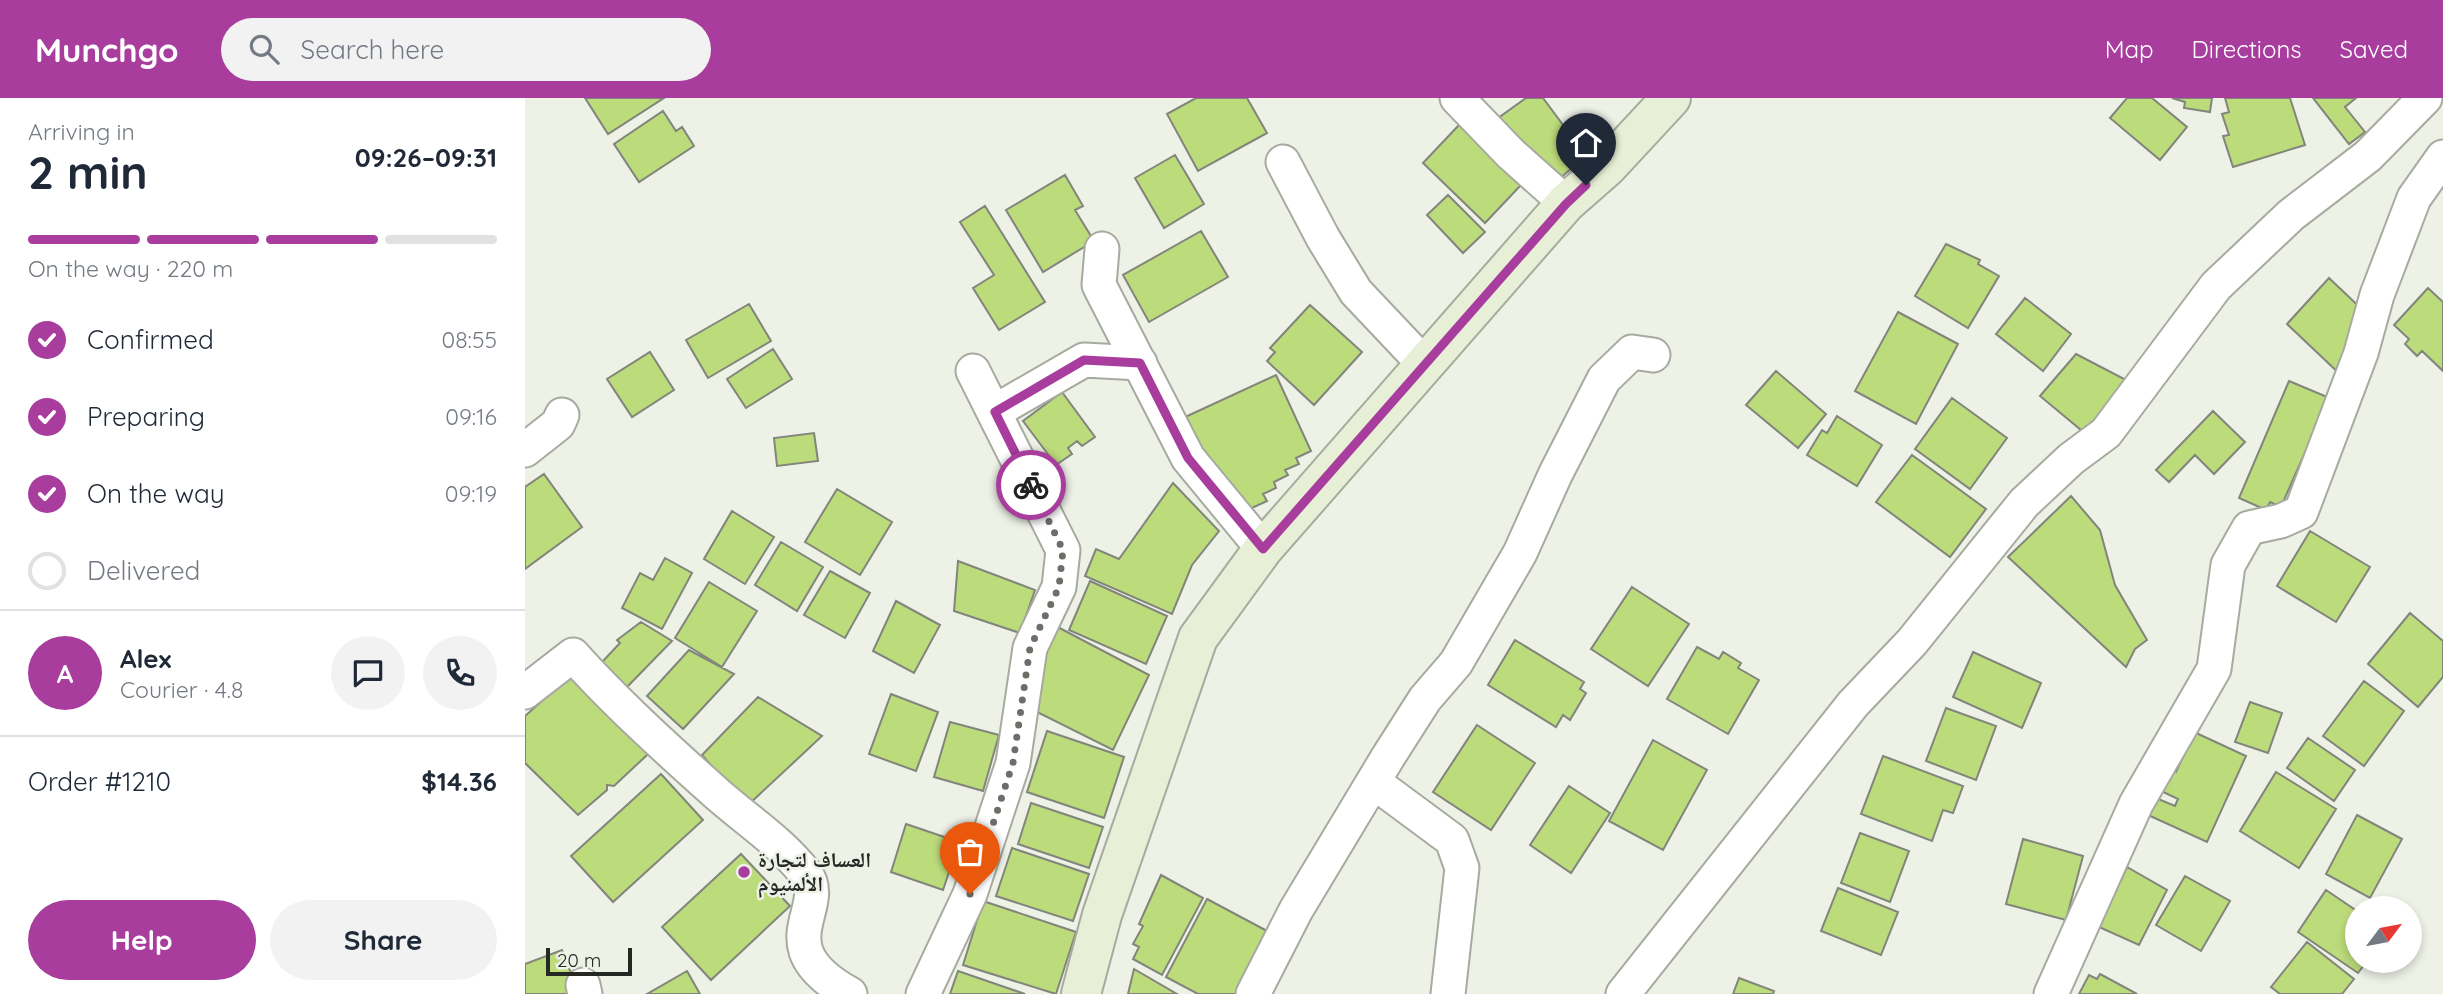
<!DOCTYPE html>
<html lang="en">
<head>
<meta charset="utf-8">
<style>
  :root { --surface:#fff; --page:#f2f2f3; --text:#1f2937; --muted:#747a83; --line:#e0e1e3; --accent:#a83d9e }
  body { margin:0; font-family:Quicksand,"Noto Naskh Arabic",sans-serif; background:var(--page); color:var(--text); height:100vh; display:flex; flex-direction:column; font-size:26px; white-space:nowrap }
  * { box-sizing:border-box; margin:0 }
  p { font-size:23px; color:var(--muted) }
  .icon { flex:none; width:38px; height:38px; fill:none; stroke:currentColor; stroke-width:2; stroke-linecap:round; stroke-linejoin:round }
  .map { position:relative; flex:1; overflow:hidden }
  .drawer { display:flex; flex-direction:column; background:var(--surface); width:525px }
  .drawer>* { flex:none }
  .needle { width:46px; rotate:58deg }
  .controls { position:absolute; left:1820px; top:798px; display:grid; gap:14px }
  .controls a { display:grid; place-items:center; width:77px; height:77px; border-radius:50%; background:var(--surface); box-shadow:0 4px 10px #0003; font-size:35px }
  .scale { position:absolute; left:21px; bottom:18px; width:86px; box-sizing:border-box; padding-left:7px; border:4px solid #262824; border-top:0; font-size:19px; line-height:24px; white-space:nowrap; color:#262824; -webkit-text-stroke:5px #edf1e6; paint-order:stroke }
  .pin { position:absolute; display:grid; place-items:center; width:60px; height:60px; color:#fff; margin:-72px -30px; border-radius:50% 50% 50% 0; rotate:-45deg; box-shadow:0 0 7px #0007 }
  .pin .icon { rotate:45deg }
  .courier { position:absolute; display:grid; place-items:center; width:70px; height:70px; margin:-35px; border:5px solid #a83d9e; border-radius:50%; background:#fff; color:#222; box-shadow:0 2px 9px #0007 }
  .head em { font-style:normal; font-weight:800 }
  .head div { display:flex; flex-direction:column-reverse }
  .head { display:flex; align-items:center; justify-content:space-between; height:119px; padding:0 28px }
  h1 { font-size:46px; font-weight:800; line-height:52px }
  .bar { display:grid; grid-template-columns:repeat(4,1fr); gap:10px 7px; align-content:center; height:84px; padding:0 28px }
  .bar i { height:9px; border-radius:5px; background:var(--line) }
  .bar .current { background:var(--accent) }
  .bar p { grid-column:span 4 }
  .line { display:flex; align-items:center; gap:18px; padding:0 28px; border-top:2px solid var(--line) }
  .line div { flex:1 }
  .round { display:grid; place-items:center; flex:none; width:74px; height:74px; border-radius:37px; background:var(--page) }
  ol { padding:0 28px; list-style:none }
  li { display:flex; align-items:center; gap:21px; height:77px }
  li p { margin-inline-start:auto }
  li .icon { padding:7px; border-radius:50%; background:var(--accent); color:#fff; stroke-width:4 }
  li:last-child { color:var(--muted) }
  li i { width:38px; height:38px; border:4px solid var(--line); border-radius:50% }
  .cta { display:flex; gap:14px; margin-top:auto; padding:14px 28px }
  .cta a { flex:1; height:80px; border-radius:42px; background:var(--accent); color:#fff; font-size:28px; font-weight:800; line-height:80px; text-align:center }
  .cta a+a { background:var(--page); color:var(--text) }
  header { display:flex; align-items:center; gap:42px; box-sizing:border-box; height:98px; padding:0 35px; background:var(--accent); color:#fff }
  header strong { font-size:33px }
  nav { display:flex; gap:38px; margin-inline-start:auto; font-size:24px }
  .search { width:490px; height:63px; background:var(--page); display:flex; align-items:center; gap:18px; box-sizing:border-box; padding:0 24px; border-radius:38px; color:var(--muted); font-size:26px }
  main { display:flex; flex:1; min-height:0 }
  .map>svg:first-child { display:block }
  .building { fill:#bcdb7b; stroke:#81857b; stroke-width:2 }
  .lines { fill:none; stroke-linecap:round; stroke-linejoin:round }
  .street-casing { stroke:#a6aa9f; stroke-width:37 }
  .secondary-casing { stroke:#a6aa9f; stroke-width:42 }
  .street { stroke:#fff; stroke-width:33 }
  .secondary { stroke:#e7efd6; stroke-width:38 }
  .done { stroke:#6c6e68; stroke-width:7; stroke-dasharray:0 12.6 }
  .route { stroke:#a83d9e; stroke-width:9 }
  .poi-dot { fill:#a83d9e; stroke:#edf1e6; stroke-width:2.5 }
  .labels { text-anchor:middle; stroke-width:5; stroke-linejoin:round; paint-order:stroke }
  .poi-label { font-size:21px; font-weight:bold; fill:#262824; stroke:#edf1e6; text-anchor:start }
</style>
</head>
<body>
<header>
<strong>Munchgo</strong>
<div class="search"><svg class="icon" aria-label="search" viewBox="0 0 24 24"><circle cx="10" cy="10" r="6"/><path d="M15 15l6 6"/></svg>Search here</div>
<nav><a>Map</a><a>Directions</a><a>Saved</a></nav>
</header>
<main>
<section class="drawer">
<div class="head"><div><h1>2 min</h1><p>Arriving in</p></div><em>09:26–09:31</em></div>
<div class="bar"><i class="current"></i><i class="current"></i><i class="current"></i><i></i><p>On the way · 220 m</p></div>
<ol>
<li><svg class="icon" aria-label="check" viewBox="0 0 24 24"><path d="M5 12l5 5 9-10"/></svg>Confirmed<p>08:55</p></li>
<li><svg class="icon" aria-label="check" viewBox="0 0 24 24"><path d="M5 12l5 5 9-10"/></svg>Preparing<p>09:16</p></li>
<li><svg class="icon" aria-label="check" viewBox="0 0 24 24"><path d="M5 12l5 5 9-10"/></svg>On the way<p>09:19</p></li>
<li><i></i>Delivered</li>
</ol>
<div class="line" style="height:126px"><b class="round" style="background:var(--accent);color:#fff">A</b><div><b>Alex</b><p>Courier · 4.8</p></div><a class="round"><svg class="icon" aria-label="chat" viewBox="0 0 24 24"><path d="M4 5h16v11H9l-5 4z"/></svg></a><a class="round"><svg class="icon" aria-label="phone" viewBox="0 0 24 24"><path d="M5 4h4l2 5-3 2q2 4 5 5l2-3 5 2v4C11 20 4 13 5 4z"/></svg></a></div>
<div class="line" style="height:91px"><div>Order #1210</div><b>$14.36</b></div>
<div class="cta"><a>Help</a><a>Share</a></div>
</section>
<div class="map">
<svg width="1918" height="896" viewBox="0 0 1918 896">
  <rect width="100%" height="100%" fill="#edf1e6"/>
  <path class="building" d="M60 0H139L83 36Z
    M671 0H722L742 35 673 73 642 16Z
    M1001 0H1018L1061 58 1034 81 962 28Z
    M1602 0H1627L1662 29 1635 62 1585 20Z
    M1647 0H1687L1685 14 1659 10 1660 4Z
    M1700 0H1765L1780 47 1708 69 1698 38 1704 37 1697 16 1704 14Z
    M1788 0H1831L1820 9 1840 34 1824 46Z
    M138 13 151 33 157 29 169 48 114 84 89 46Z
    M934 27 996 87 960 125 898 65Z
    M650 57 679 106 639 130 610 80Z
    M540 77 558 108 550 112 569 143 518 174 481 112Z
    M923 97 960 134 938 155 902 117Z
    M460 108 520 204 474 232 448 190 469 177 435 124Z
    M676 133 703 179 624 224 598 177Z
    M1421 146 1455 162 1453 166 1474 178 1443 230 1390 198Z
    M1804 180 1843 217 1819 280 1762 226Z
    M1903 190 1918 204V273L1897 253 1892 258 1880 246 1884 241 1869 227Z
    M1500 200 1546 236 1518 273 1471 236Z
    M224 206 246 243 183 280 161 242Z
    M785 207 837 254 789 307 742 263 750 254 745 250Z
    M1373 214 1433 246 1391 326 1330 293Z
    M248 251 267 281 221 310 202 281Z
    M125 254 149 292 107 319 82 281Z
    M1551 256 1605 284 1562 337 1515 298Z
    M1251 273 1301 316 1273 350 1221 307Z
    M751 277 786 353 771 360 774 366 760 372 763 377 749 384 751 390 738 396 742 403 716 415 658 320Z
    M1764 283 1807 301 1785 354 1781 352 1756 409 1745 404 1741 412 1714 400Z
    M537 294 570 339 557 348 552 343 543 350 547 356 531 367 498 323Z
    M1427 300 1482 340 1445 391 1390 351Z
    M1688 313 1720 344 1689 376 1670 357 1644 384 1631 372Z
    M1312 318 1357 347 1332 388 1282 357 1297 332 1302 335Z
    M289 335 293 363 252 368 249 340Z
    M1387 357 1461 411 1425 459 1351 404Z
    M19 376 57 429 0 471V389Z
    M648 385 694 433 667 467 647 516 560 478 571 451 594 461Z
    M312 391 367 424 335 477 280 444Z
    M1546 398 1575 432 1590 487 1622 542 1610 551 1601 569 1483 459Z
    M207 413 249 439 220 486 179 461Z
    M1785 433 1845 469 1811 524 1752 488Z
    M256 444 298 469 272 513 230 487Z
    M140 460 167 475 137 531 97 510 115 475 128 482Z
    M433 463 510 492 495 535 429 513Z
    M305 473 345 495 320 540 279 517Z
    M565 483 642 518 621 566 544 532Z
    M184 484 232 513 197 569 150 540Z
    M1107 489 1164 526 1123 588 1066 551Z
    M371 503 415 527 389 575 348 553Z
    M1885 515 1918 543V579L1893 609 1843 566Z
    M116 524 147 543 102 589 77 564 95 545 92 542Z
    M525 525 624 577 588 652 500 608Z
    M990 542 1059 584 1055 591 1061 595 1045 622 1038 617 1031 629 963 587Z
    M1172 549 1194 561 1198 554 1216 565 1213 570 1234 582 1203 636 1142 601Z
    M164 552 209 576 158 631 122 598Z
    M1448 554 1516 585 1497 630 1428 599Z
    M45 578 122 653V657L89 688 82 687V692L53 717 0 665V618Z
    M1839 583 1879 613 1839 668 1798 638Z
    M366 596 413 614 391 673 344 656Z
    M233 599 297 638 222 708 177 657Z
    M1725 604 1757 615 1743 655 1710 644Z
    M1421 610 1471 628 1451 682 1401 663Z
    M425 624 474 637 458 693 409 679Z
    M952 627 1010 665 966 732 908 694Z
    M522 633 599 659 579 720 502 694Z
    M1669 634 1721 658 1682 744 1623 717 1631 700 1650 708 1653 701 1634 692 1644 671 1651 674Z
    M1783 640 1830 672 1809 703 1762 670Z
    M1128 642 1182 672 1138 752 1084 723Z
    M1358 658 1438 688 1428 715 1418 712 1407 743 1336 716Z
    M1751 674 1811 711 1774 770 1715 733Z
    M136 676 178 722 88 804 46 758Z
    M1044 688 1085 715 1046 775 1005 747Z
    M506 705 578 729 564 770 493 746Z
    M1832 717 1877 741 1845 800 1801 776Z
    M381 726 434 744 418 792 366 774Z
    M1335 735 1384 753 1365 804 1316 785Z
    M1498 741 1558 758 1541 822 1481 806Z
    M487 750 564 776 548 823 471 798Z
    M216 756 265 808 186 882 137 829Z
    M1602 769 1642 792 1614 847 1574 829Z
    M636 777 678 800 637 877 608 861 614 849 608 846 618 828 614 826Z
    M1660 778 1705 803 1676 853 1631 827Z
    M1313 790 1373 814 1356 857 1296 833Z
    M1801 792 1832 813V863H1842L1833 875 1773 834Z
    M682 801 744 834 712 896H673L641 879Z
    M458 803 551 834 531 896 438 867Z
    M1782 844 1829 881 1817 896H1755L1746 889Z
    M37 852 54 896H0V866Z
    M609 871 652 896H603Z
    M162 873 175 896H122Z
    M433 873 500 896H425Z
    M1575 876 1612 896H1554L1564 877 1572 881Z
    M1214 880 1249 893 1248 896H1208Z"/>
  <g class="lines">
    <g class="street-casing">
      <path id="street" d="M932 0 986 56 1041 105
        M758 64 798 140 831 194 901 268
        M577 151 574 187 663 360 738 451
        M469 314 559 262 615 265
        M0 352 33 326 37 317
        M0 594 48 557C90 604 143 652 190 694 220 721 255 743 280 775 307 810 237 847 325 896
        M850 685 927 742 937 770 923 896
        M58 887 60 896
        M398 896 445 796 488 665 505 550 534 489 538 452 448 273
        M728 896 771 812 863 659 900 601 931 565 995 455 1030 377 1079 281 1107 254 1128 257
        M1098 896 1328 606 1387 544 1499 405 1546 361 1581 335 1691 188 1766 117 1843 58 1900 0
        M1526 896 1611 706 1689 571 1703 467 1724 430 1756 423 1776 414 1836 255 1852 197 1889 100 1918 59"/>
    </g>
    <g class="secondary-casing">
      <path id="secondary" d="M556 896 577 817 673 540 738 451 1041 105 1082 69 1146 0"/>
    </g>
    <use href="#street" class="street"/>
    <use href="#secondary" class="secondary"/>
  </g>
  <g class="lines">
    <path class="done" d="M445 796 488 665 505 550 534 489 538 452 506 387"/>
    <path class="route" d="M506 387 470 314 559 262 615 265 663 360 738 451 1041 106 1061 87"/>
  </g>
  <circle class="poi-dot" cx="219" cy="774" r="7"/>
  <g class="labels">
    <g class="poi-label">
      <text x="233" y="769">العساف لتجارة<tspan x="233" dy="24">الألمنيوم</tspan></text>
    </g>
  </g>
</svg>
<div class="controls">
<a><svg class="needle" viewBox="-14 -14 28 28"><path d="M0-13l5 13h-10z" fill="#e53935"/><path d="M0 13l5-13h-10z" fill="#747a83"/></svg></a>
</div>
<div class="scale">20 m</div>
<div class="pin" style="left:445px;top:796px;background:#ea580c"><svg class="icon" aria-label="bag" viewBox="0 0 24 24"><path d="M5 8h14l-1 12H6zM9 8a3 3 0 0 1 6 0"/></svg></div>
<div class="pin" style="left:1061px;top:87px;background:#1f2937"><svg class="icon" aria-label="home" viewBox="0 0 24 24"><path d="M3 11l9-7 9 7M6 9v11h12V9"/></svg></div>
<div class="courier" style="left:506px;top:387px"><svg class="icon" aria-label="bike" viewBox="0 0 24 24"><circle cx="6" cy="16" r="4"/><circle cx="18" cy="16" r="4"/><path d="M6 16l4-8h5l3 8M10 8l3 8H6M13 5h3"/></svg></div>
</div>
</main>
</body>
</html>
